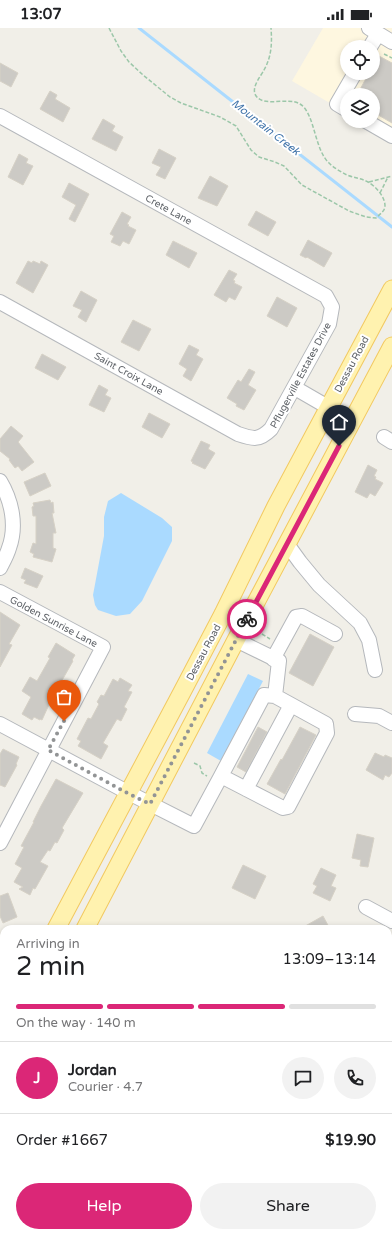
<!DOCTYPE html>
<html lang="en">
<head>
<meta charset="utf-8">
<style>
  :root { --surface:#fff; --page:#f2f2f2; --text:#202124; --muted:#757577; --line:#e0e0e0; --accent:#db2777 }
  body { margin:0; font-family:"Varela Round",sans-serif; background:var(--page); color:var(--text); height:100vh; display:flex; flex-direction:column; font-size:15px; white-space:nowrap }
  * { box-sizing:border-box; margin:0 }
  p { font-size:13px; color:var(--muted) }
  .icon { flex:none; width:22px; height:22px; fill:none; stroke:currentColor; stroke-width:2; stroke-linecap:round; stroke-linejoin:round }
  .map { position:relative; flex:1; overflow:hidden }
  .drawer { position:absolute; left:0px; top:897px; width:392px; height:312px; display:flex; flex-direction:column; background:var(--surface); border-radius:12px 12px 0 0; box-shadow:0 2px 6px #0003 }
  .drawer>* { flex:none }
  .buttons { position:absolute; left:340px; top:12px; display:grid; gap:8px }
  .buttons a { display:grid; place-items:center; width:40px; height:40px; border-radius:50%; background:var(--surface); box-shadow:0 2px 6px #0003; font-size:20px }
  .pin { position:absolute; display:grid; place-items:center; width:34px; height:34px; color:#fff; margin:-41px -17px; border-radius:50% 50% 50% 0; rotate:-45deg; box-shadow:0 0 4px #0007 }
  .pin .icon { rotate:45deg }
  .courier { position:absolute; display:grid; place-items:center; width:40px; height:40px; margin:-20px; border:3px solid #db2777; border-radius:50%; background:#fff; color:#222; box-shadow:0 1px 5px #0007 }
  .summary em { font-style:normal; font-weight:600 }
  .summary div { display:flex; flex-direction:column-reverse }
  .summary { display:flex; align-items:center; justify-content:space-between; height:68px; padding:0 16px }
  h1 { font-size:26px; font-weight:600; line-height:30px }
  .bar { display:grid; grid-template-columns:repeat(4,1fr); gap:6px 4px; align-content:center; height:48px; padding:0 16px }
  .bar i { height:5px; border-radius:3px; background:var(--line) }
  .bar .on { background:var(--accent) }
  .bar p { grid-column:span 4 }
  .line { display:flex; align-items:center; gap:10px; padding:0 16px; border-top:1px solid var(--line) }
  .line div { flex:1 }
  .round { display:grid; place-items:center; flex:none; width:42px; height:42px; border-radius:21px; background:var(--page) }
  .button { display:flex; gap:8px; margin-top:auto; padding:8px 16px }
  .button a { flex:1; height:46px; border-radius:24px; background:var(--accent); color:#fff; font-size:16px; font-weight:600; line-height:46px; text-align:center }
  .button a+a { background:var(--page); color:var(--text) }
  .status { display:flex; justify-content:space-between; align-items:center; height:28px; padding:0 20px; background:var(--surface); direction:ltr }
  .status svg { height:11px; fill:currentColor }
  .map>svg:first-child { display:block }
  .commercial { fill:#fef7e0; fill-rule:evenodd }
  .water { fill:#aadaff }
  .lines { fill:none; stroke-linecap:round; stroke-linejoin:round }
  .stream { stroke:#aadaff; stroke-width:3 }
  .building { fill:#cccac5; stroke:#d6d1c6 }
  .minor-casing { stroke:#b5b8bc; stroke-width:16 }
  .major-casing { stroke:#f2c960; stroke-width:19 }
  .path { stroke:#9cc7a9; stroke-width:1.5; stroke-dasharray:4 2; stroke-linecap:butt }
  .minor { stroke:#fff; stroke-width:14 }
  .major { stroke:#fff2af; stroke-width:17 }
  .done { stroke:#929495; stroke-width:4; stroke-dasharray:0 7.2 }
  .route { stroke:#db2777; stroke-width:5 }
  .labels { text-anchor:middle; stroke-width:4; stroke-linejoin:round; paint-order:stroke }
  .street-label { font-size:10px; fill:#5f6368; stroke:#fff }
  .water-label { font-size:11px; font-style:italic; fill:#4174aa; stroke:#fff }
</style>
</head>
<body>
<div class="status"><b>13:07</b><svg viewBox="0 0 49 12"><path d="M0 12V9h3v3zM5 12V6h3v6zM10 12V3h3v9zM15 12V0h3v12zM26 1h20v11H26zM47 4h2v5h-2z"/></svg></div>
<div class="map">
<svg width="392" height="1209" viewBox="0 0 392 1209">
  <rect width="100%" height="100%" fill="#f1efe8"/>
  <path class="commercial" d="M323 0H392V110L373 93V67H347V85L292 53ZM347 19H373V45H347Z"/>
  <path class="water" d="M121 465 162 490 172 499V513L142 573 130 586 116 588 98 582 95 577 93 567 104 508V489L108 473Z
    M248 646 263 653 221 733 207 725Z"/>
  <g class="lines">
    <path class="stream" d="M139 0 392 199"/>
  </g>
  <path class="building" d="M379 28 392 35V95L373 84V67H357L369 45H373V38Z
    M0 35 18 45 11 59 0 53Z
    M50 63 57 67 55 71 70 80 63 94 40 81Z
    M103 91 115 98 112 103 123 109 116 123 92 111Z
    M159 121 176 130 165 151 156 147 161 139 152 135Z
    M19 126 28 131 26 135 33 138 23 157 8 149Z
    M210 148 228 158 217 178 198 170Z
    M69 155 89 166 75 194 69 191 76 177 62 169Z
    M256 183 276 194 268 208 248 197Z
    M122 184 131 189 127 196 129 197 128 198 136 202 129 216 123 213 120 218 111 214 114 208 110 206Z
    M308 212 332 225 324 239 307 229 306 230 300 227Z
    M173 213 197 225 189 240 166 227Z
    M28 233 32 235 33 233 40 236 41 233 48 237 33 265 16 255Z
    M229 242 237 246 233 252 235 253 234 255 242 259 235 272 229 269 226 274 214 267Z
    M81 263 97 272 86 294 78 289 82 282 73 278Z
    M277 269 297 280 287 299 267 288Z
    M133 292 151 301 139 323 121 314Z
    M189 317 199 322 196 327 203 331 191 353 183 348 187 341 179 336Z
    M42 326 66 339 58 352 35 340Z
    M249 341 255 344 248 357 256 362 244 382 236 378 237 376 227 370 238 352 241 354Z
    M99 357 108 362 105 367 111 370 104 384 89 377Z
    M149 385 170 396 162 410 142 399Z
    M11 398 23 408 18 414 34 434 22 443 18 438 15 440 9 432 10 431 0 423V411Z
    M201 413 210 417 208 421 215 425 205 441 192 435 193 434 191 433Z
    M368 437 377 442 374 448 376 449 375 451 383 455 375 468 370 465 367 470 355 464Z
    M45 445 51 458 30 468 24 454Z
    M50 472 51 475 53 474 54 485H52L56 505H53V520L56 521 52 534 33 529 34 526 30 524 33 515 36 516V488H33L32 479 34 478 33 475Z
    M25 540 43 548 37 560 24 555 26 552 21 550Z
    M0 584 20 597 9 616 12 617 0 639Z
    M310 606 334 619 313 658 289 645Z
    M56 615 75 627 72 632 73 633 52 670 42 692 40 691V692L34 689 32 692 22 686 31 669 22 663 30 649 37 653 50 630 48 629Z
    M120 650 132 657 128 663 132 664 124 679 127 681 121 693 117 691 103 715 108 718 101 731 78 718 81 713 77 711 88 690 91 691 99 676 97 674 101 667 104 668 113 651 118 654Z
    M258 699 267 704 246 744 237 739Z
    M300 699 316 707 285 766 267 756 281 731 282 732Z
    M3 721 19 729 16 736 17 737 5 759 0 757V726Z
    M375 725 384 729 385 727 392 730V745L389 749 385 747 383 752 366 742Z
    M56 751 83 765 62 800 64 802 57 815 55 814 50 823 48 822 40 834 48 838 35 861 33 860 30 867 19 861 23 859 14 854 22 840 15 836 24 819 21 818 34 794H33L41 778Z
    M357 806 374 810 368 839 360 838 361 832 352 830Z
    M243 837 266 848 255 871 232 860Z
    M321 840 336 847 331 858 336 860 330 873 313 865 317 858 313 856Z
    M8 865 17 889 3 895 0 888V868Z
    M323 888 330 901H300Z"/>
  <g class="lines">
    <g class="minor-casing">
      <path id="minor" d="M369 0 392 14
        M370 19 378 6
        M347 82 337 76 355 45
        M0 88 326 268 332 279 329 296 271 401C259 413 253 411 238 406L0 274
        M366 93 392 108
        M295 360 352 393
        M384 409 392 414
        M0 453C12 473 17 498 9 520 7 527 3 534 0 540
        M287 516 300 534 319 557 360 595 369 612 375 642
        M0 564 103 619 0 815
        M273 631 296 589 302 588 335 606
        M355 686 379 688 392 695
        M0 696 129 765 194 798 221 748 283 780 288 779 327 705 326 696 275 668 279 633 236 612
        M221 748 264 667 275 668
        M246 761 291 677
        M366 879 392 893
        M388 1090 392 1083
        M234 1205 242 1209
        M97 1209 99 1205
        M323 1209 325 1205"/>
    </g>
    <g class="major-casing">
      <path id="major" d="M56 901 181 666 223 586 276 478 392 261
        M85 901 236 612 392 318
        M0 1004 4 997
        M0 1063 4 1056"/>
    </g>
    <path class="path" d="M109 0 121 23 129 34 143 47 170 69 181 75 220 89 236 98 251 122 259 129 275 134 284 138 302 157 349 183 366 189 376 190C380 186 385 183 385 178 385 168 375 158 368 154 361 150 354 150 347 147 341 144 334 140 329 135 314 121 315 85 300 76 287 68 262 81 255 66 252 58 261 48 264 42 272 28 272 14 271 0
      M384 26 392 30
      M369 154 392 148
      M380 165 388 149
      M262 606 270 611
      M194 735 200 738 202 745 207 748"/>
    <use href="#minor" class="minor"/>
    <use href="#major" class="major"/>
  </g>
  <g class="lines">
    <path class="done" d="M64 693 48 722 129 766 150 776 247 591"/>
    <path class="route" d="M247 591 339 418"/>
  </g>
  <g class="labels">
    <g class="street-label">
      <text transform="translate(169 181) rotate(29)" y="4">Crete Lane</text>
      <text transform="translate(351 336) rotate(-62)" y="4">Dessau Road</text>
      <text transform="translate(129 345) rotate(29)" y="4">Saint Croix Lane</text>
      <text transform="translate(300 347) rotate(-62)" y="4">Pflugerville Estates Drive</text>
      <text transform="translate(54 593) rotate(28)" y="4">Golden Sunrise Lane</text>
      <text transform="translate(203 624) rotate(-62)" y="4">Dessau Road</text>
    </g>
    <g class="water-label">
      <text transform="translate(266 99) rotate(38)" y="4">Mountain Creek</text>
    </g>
  </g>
</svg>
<div class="buttons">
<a><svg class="icon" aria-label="locate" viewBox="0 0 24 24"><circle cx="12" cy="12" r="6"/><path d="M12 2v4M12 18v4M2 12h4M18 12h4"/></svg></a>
<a><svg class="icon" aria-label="layers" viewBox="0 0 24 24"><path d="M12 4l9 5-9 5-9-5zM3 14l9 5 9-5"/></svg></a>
</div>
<div class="pin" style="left:64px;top:693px;background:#ea580c"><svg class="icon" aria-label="bag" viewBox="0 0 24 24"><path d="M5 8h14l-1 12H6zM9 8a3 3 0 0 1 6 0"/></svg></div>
<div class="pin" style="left:339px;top:418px;background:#1f2937"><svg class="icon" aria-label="home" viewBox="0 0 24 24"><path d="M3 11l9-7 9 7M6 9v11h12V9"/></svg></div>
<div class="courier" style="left:247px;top:591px"><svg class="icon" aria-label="bike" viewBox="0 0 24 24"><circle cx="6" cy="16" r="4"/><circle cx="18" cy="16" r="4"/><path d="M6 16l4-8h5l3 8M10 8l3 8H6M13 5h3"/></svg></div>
<section class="drawer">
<div class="summary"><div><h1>2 min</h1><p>Arriving in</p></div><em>13:09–13:14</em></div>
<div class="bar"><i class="on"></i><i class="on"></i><i class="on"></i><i></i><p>On the way · 140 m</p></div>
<div class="line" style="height:72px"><b class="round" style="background:var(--accent);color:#fff">J</b><div><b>Jordan</b><p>Courier · 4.7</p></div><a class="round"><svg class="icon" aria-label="chat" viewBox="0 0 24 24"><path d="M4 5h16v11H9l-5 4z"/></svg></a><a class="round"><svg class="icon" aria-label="phone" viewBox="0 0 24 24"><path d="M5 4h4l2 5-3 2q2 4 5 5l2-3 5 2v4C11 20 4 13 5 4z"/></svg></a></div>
<div class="line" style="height:52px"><div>Order #1667</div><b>$19.90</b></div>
<div class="button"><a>Help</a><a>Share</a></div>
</section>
</div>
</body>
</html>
